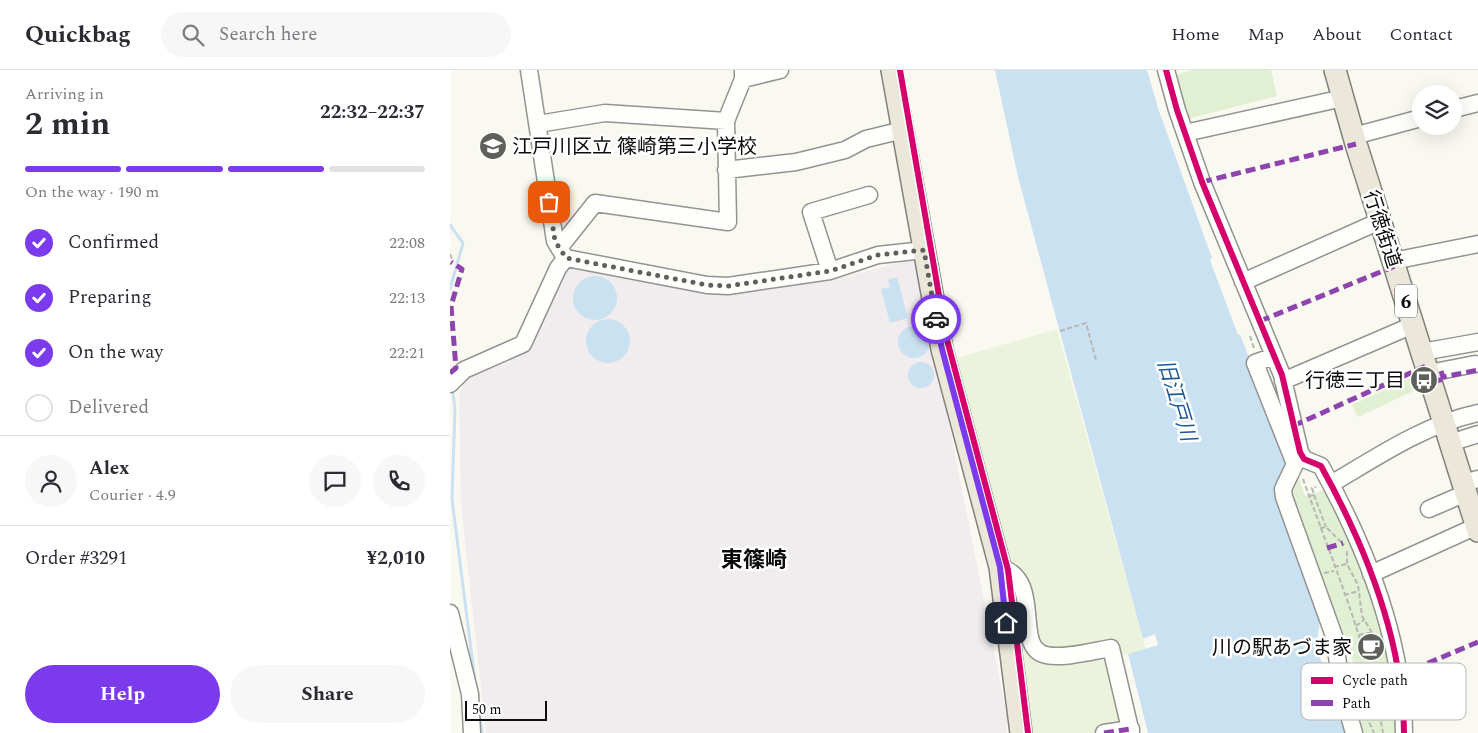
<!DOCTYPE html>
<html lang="en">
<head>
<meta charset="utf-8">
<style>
  :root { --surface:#fff; --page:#f7f7f7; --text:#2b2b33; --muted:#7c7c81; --line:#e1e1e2; --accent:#7c3aed }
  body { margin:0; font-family:Spectral,"Noto Sans JP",serif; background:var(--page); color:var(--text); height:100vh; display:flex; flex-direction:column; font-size:19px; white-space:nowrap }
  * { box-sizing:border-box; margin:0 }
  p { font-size:16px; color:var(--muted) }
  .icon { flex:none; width:28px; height:28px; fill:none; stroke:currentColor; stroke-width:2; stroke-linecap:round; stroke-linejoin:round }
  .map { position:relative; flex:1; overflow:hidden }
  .details { display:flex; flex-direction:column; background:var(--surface); width:450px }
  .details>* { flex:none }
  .buttons { position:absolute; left:962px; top:15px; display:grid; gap:10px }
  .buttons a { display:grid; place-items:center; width:50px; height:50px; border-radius:50%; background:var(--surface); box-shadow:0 5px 20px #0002; font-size:25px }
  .scale { position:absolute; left:15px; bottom:12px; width:82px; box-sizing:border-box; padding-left:5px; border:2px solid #0c0c0c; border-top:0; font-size:14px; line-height:18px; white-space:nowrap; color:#0c0c0c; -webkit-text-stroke:4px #fff; paint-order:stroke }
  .pin { position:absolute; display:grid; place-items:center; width:42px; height:42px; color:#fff; margin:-21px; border-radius:10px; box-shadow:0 2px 8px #0006 }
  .courier { position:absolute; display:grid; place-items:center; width:50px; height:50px; margin:-25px; border:4px solid #7c3aed; border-radius:50%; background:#fff; color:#222; box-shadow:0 1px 6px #0007 }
  .head em { font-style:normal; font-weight:700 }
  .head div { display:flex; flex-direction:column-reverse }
  .head { display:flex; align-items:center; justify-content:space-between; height:85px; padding:0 25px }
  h1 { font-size:32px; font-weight:700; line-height:38px }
  .bar { display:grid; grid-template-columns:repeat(4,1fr); gap:8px 5px; align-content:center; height:60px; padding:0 25px }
  .bar i { height:6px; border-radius:4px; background:var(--line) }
  .bar .active { background:var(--accent) }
  .bar p { grid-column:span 4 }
  .line { display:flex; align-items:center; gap:12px; padding:0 25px; border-top:1px solid var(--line) }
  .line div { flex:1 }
  .round { display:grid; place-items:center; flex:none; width:52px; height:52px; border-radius:26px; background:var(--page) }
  ol { padding:0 25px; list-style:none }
  li { display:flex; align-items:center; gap:15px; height:55px }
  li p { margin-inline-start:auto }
  li .icon { padding:5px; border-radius:50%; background:var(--accent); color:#fff; stroke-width:4 }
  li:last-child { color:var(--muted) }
  li i { width:28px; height:28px; border:2px solid var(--line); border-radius:50% }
  .action { display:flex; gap:10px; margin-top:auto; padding:10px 25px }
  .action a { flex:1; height:58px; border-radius:30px; background:var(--accent); color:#fff; font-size:20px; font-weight:700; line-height:58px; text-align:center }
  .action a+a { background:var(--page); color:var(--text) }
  header { display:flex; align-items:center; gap:30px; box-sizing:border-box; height:70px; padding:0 25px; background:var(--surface); border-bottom:1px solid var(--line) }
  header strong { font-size:24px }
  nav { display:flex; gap:28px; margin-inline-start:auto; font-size:18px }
  .search { width:350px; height:45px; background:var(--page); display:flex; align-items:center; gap:12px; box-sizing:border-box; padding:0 18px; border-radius:28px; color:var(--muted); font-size:19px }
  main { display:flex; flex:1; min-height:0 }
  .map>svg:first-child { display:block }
  .industrial { fill:#f1ecee }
  .park { fill:#e1efd2 }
  .pitch { fill:#ebf3dc }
  .water { fill:#cae1f2 }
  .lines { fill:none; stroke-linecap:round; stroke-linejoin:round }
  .stream { stroke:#cae1f2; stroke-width:3 }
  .minor-casing { stroke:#93938f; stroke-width:19 }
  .major-casing { stroke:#80807c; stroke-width:24 }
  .path { stroke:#b7b7b6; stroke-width:2; stroke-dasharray:5 2.5; stroke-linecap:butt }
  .minor { stroke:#fefefd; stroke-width:16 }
  .major { stroke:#ebe7d9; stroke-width:21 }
  .quiet { stroke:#8e44ad; stroke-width:5; stroke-dasharray:10 5; stroke-linecap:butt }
  .cycleway-casing { stroke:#fff; stroke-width:9 }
  .cycleway { stroke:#d6006c; stroke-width:6 }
  .done { stroke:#5f5f5c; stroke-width:5; stroke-dasharray:0 9 }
  .route { stroke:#7c3aed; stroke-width:6 }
  .labels { text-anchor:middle; stroke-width:5; stroke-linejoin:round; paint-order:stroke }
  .shield { fill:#fff; stroke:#555; stroke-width:1 }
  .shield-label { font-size:19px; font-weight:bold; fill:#0c0c0c }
  .poi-label { font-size:20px; fill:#0c0c0c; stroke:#fff; text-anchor:end }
  .street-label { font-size:20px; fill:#0c0c0c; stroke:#fff }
  .water-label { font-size:21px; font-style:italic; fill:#1e5996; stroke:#fff }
  .quarter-label { font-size:22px; font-weight:bold; fill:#0c0c0c; stroke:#fff }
  .key { fill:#fff; stroke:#b6b6b6; stroke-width:1 }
  .key-label { font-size:14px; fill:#0c0c0c }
</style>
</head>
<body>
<header>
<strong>Quickbag</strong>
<div class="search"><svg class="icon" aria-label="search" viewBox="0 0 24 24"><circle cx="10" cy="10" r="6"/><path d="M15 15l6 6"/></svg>Search here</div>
<nav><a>Home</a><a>Map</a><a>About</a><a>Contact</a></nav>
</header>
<main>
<section class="details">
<div class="head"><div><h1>2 min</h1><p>Arriving in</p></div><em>22:32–22:37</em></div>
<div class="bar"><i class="active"></i><i class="active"></i><i class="active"></i><i></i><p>On the way · 190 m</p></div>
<ol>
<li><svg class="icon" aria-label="check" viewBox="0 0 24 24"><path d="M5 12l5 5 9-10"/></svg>Confirmed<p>22:08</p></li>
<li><svg class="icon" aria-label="check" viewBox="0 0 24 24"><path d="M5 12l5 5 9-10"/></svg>Preparing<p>22:13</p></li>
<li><svg class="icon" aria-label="check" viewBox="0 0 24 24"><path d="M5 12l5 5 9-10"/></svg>On the way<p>22:21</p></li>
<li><i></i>Delivered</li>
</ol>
<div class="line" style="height:90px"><a class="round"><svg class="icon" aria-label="person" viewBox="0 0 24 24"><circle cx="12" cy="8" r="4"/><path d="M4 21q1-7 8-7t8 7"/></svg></a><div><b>Alex</b><p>Courier · 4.9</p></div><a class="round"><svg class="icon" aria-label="chat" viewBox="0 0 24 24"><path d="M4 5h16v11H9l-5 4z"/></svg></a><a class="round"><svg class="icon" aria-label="phone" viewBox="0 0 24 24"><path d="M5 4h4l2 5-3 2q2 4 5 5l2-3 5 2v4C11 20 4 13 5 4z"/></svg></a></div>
<div class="line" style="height:65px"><div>Order #3291</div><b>¥2,010</b></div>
<div class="action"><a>Help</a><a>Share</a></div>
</section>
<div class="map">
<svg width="1028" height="663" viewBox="0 0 1028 663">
  <rect width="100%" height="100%" fill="#faf9f1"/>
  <path class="industrial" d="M466 188 557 646 556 663H36L11 436 9 326 15 308 73 284 116 200 126 194 259 222 364 210H383Z"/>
  <path class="park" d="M742 0H821L827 26 734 50 722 6Z
    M964 306 968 319 908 347 902 335Z
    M846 401 855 426 879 418 899 460 946 602 950 663H908L900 622 903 592 895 566 882 547 839 430Z"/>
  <path class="pitch" d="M607 259 696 580 671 585 687 663H582L562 506 551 453 507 288Z"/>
  <path class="water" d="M545 0H697L708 38 762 188 760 190 788 265 790 264 828 364 840 390 831 408 871 545 866 577 898 663H698L678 584 708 575 705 564 693 569 568 107Z
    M123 228a22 22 0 1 1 44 0a22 22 0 1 1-44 0Z
    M447 207 458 248 440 253 431 219 440 217 438 210Z
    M136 271a22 22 0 1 1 44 0a22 22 0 1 1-44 0Z
    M448 272a16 16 0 1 1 32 0a16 16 0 1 1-32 0Z
    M458 305a13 13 0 1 1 26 0a13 13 0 1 1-26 0Z"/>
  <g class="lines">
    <path class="stream" d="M0 155 13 173 0 219
      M3 323 5 339 2 429 25 611
      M29 639 32 663"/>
    <g class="minor-casing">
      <path id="minor" d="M79 0 105 171 113 184
        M716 0 727 40 752 112 832 305 850 382 854 389 871 396C916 477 953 569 954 663
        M293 9 330 0
        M1004 39 1028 33
        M88 54 155 43 276 51
        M735 63 893 28
        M904 66 971 48
        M276 100 346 92 395 80 416 69 453 60
        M109 178 145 133 278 152 276 51 293 9V0
        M943 191 1028 174
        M380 201 361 142 419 125
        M793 212 930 151
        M972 282 1028 272
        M824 286 805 293 845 394 833 419 834 427 884 566 892 621 904 663
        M979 303 1025 294
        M833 311 963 255
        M0 314 14 300 73 274 108 198 116 188 257 215 278 216 380 201 428 185 474 180
        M1000 373 1028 364
        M1013 413 1028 409
        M881 414C927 387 975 354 1028 343
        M979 439 1016 423
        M550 497C595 511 562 578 596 585 613 589 643 581 661 578L681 663
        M921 504 1027 456
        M0 543 20 624 22 663
        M654 663 681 659"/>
    </g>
    <g class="major-casing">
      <path id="major" d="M442 0 492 279 550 497 571 663
        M885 0 906 74 1028 461"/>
    </g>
    <path class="path" d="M0 184 2 189
      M610 261 636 253 646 290
      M800 266 804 278
      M853 409C883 493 918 575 933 663
      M864 425 876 457
      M859 426 864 425 862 418 866 417
      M870 458 876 457 894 475
      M897 481V494L908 515 912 546 927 571
      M884 497 897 494
      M874 503 884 501
      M894 525 909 521
      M906 556 914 550
      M909 565 923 562
      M916 584 931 582
      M921 603 934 601
      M924 615 937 613
      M910 632 924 663
      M929 636 939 635"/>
    <use href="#minor" class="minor"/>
    <use href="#major" class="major"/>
    <path class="quiet" d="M752 112 906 74
      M810 251 945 196
      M991 301 993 307 1028 300
      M0 303 6 298 1 236 12 199 1 192
      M982 312 994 309 993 307
      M843 356 976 296
      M877 478 893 473
      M950 605 1028 572
      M654 663 681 659"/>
    <g class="cycleway-casing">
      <path id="cycleway" d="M450 0 496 266 558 500 578 663
        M716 0 727 40 752 112 832 305 850 382 854 389 871 396C916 477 953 569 954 663"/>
    </g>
    <use href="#cycleway" class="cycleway"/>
  </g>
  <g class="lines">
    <path class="done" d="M99 132 105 171 116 188 257 215 278 216 380 201 428 185 474 180 486 249"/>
    <path class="route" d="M486 249 492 279 550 497 556 553"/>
  </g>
  <defs>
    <g id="school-disc" transform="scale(1.4375)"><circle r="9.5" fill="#5f5f5c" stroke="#fff"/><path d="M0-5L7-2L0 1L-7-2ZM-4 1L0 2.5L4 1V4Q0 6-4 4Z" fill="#fff"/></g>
    <g id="bus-disc" transform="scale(1.4375)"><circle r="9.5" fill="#5f5f5c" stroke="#fff"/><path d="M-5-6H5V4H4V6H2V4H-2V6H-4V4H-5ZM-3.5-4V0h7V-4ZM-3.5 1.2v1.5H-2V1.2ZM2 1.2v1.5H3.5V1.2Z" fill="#fff"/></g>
    <g id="cafe-disc" transform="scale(1.4375)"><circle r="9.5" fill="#5f5f5c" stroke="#fff"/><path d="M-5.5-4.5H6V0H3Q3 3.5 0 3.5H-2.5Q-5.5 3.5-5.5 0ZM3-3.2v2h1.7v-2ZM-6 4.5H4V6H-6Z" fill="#fff"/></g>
  </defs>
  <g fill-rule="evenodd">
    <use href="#school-disc" x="43" y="76"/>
    <use href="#bus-disc" x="974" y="310"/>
    <use href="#cafe-disc" x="921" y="577"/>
  </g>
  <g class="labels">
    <rect class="shield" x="945" y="214.5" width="22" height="33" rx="4"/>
    <g class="shield-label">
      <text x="956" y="238">6</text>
    </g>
    <g class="poi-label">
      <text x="62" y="83" text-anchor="start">江戸川区立 篠崎第三小学校</text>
      <text x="955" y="317">行徳三丁目</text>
      <text x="902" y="584">川の駅あづま家</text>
    </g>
    <g class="street-label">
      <text transform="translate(933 159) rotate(72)" y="7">行徳街道</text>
    </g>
    <g class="water-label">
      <text transform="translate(727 330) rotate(73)" y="7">旧江戸川</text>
    </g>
    <g class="quarter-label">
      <text x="304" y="497">東篠崎</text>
    </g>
  </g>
  <rect x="851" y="593" width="165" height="57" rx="8" class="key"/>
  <rect x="861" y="607" width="22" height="7" fill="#d6006c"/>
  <rect x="861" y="630" width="22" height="6" fill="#8e44ad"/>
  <g class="key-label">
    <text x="892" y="615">Cycle path</text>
    <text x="892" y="638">Path</text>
  </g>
</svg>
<div class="buttons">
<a><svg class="icon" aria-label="layers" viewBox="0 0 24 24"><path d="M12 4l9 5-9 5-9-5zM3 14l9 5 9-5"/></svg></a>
</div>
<div class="scale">50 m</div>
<div class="pin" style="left:99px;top:132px;background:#ea580c"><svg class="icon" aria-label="bag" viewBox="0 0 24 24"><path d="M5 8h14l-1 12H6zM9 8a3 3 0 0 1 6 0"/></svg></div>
<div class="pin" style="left:556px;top:553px;background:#1f2937"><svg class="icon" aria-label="home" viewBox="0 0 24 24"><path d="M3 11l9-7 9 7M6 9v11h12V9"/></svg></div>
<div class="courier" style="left:486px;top:249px"><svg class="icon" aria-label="car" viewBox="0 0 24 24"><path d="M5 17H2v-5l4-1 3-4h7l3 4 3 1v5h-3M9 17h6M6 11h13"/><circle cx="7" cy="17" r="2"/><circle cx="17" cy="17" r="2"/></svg></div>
</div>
</main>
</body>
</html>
